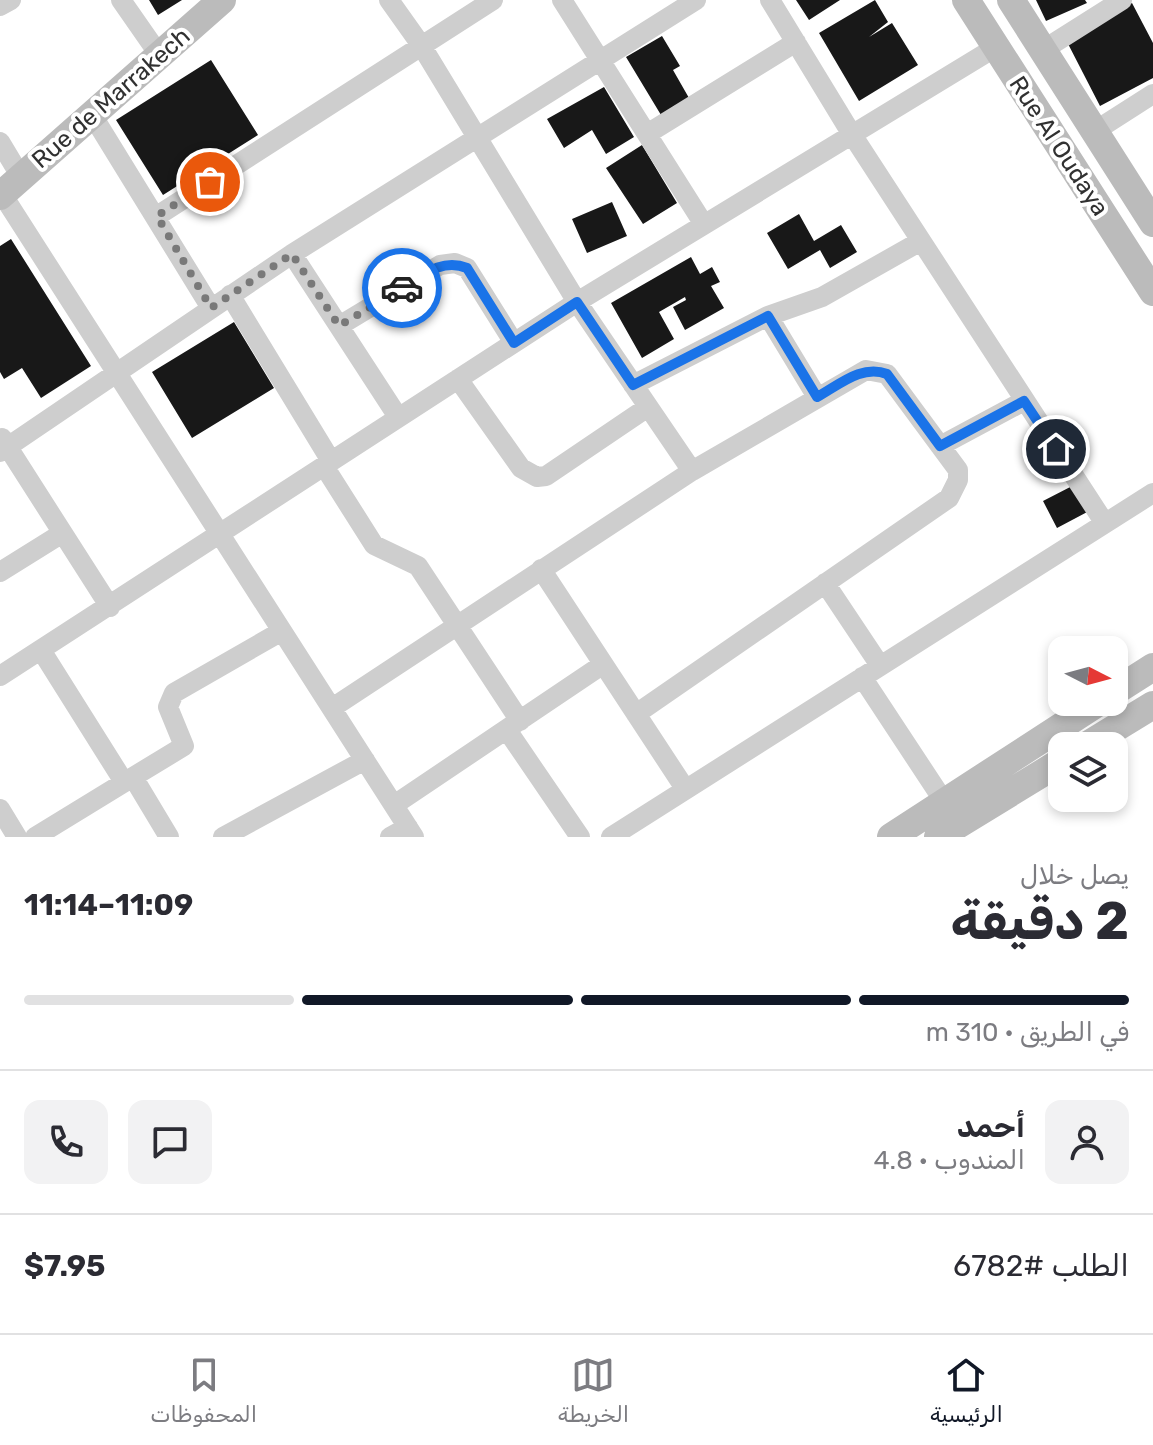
<!DOCTYPE html>
<html lang="ar">
<head>
<meta charset="utf-8">
<style>
  :root { --surface:#fff; --page:#f2f2f3; --text:#2b2b33; --muted:#7c7c81; --line:#e1e1e2; --accent:#111827 }
  body { margin:0; font-family:Rubik,"Noto Naskh Arabic",sans-serif; background:var(--page); color:var(--text); direction:rtl; height:100vh; display:flex; flex-direction:column; font-size:30px; white-space:nowrap }
  * { box-sizing:border-box; margin:0 }
  p { font-size:26px; color:var(--muted) }
  .icon { flex:none; width:44px; height:44px; fill:none; stroke:currentColor; stroke-width:2; stroke-linecap:round; stroke-linejoin:round }
  .map { position:relative; height:837px; overflow:hidden; direction:ltr }
  .drawer { display:flex; flex-direction:column; background:var(--surface); flex:1 }
  .drawer>* { flex:none }
  .needle { width:52px; rotate:96deg }
  .controls { position:absolute; left:1048px; top:636px; display:grid; gap:16px }
  .controls a { display:grid; place-items:center; width:80px; height:80px; border-radius:16px; background:var(--surface); box-shadow:0 4px 12px #0003; font-size:40px }
  .pin { position:absolute; display:grid; place-items:center; width:68px; height:68px; color:#fff; margin:-34px; border:4px solid #fff; border-radius:50%; box-shadow:0 2px 8px #0007 }
  .courier { position:absolute; display:grid; place-items:center; width:80px; height:80px; margin:-40px; border:6px solid #1a73e8; border-radius:50%; background:#fff; color:#222; box-shadow:0 2px 10px #0007 }
  .summary em { font-style:normal; font-weight:700 }
  .summary div { display:flex; flex-direction:column-reverse }
  .summary { display:flex; align-items:center; justify-content:space-between; height:136px; padding:0 24px }
  h1 { font-size:52px; font-weight:700; line-height:60px }
  .bar { display:grid; grid-template-columns:repeat(4,1fr); gap:12px 8px; align-content:center; height:96px; padding:0 24px }
  .bar i { height:10px; border-radius:6px; background:var(--line) }
  .bar .selected { background:var(--accent) }
  .bar p { grid-column:span 4 }
  .line { display:flex; align-items:center; gap:20px; padding:0 24px; border-top:2px solid var(--line) }
  .line div { flex:1 }
  .round { display:grid; place-items:center; flex:none; width:84px; height:84px; border-radius:16px; background:var(--page) }
  .tab-bar { display:flex; justify-content:space-around; align-items:center; height:112px; border-top:2px solid var(--line); background:var(--surface); font-size:22px; color:var(--muted) }
  .tab-bar a { display:grid; justify-items:center; gap:4px }
  .tab-bar .selected { color:var(--accent) }
  .map>svg:first-child { display:block }
  .building { fill:#181818 }
  .lines { fill:none; stroke-linecap:round; stroke-linejoin:round }
  .street { stroke:#cecece; stroke-width:20 }
  .secondary { stroke:#bbb; stroke-width:28 }
  .done { stroke:#797979; stroke-width:8; stroke-dasharray:0 14.4 }
  .route { stroke:#1a73e8; stroke-width:10 }
  .labels { text-anchor:middle; stroke-width:8; stroke-linejoin:round; paint-order:stroke }
  .street-label { font-size:24px; fill:#313131; stroke:#fff }
</style>
</head>
<body>
<div class="map">
<svg width="1153" height="837" viewBox="0 0 1153 837">
  <rect width="100%" height="100%" fill="#fff"/>
  <path class="building" d="M149 0H182L158 15Z
    M796 0H840L809 20Z
    M875 0 888 22 869 37 892 23 918 65 859 101 819 33Z
    M1036 0H1085L1087 3 1046 21Z
    M1132 3 1153 43V78L1100 106 1065 38Z
    M662 36 680 66 673 70 689 98 661 115 626 57Z
    M211 60 258 135 163 195 116 120Z
    M604 87 634 137 606 154 592 130 564 148 547 119Z
    M642 145 677 203 643 224 606 168Z
    M612 202 627 236 587 253 572 219Z
    M799 214 814 241 841 225 857 252 830 268 820 250 788 269 767 233Z
    M11 239 91 366 41 398 22 368 4 379 0 372V246Z
    M691 257 700 274 712 267 720 282 711 286 724 308 685 330 673 307 686 300 685 297 659 312 674 339 642 358 611 303Z
    M234 322 274 388 192 438 152 372Z
    M1076 484 1091 510 1057 528 1043 501Z"/>
  <g class="lines">
    <path class="street" d="M121 0 160 56
      M389 0 421 45 577 302 692 471
      M562 0 703 223
      M770 0 851 133 1104 522
      M0 6 11 0
      M1043 50 1122 0
      M91 113 211 308
      M1095 131 1153 94
      M647 134 796 42
      M0 142 21 177
      M2 194 414 837
      M157 216 493 0
      M292 254 398 417
      M230 295 331 461
      M768 316 817 397
      M339 326 440 265 455 263 467 268 514 343
      M458 379 521 468 537 477 546 476 648 407
      M633 385 768 316 822 297 921 241
      M2 438 110 607
      M940 446 1024 401
      M0 452 292 254 696 0
      M324 466 374 545 418 566 520 721
      M541 569 684 787
      M0 572 61 534
      M825 583 879 664
      M41 650 124 782
      M0 676 577 302 996 47
      M862 677 945 803
      M332 708 692 471 866 370 887 374 958 470V480L949 498 636 714
      M507 730 580 837
      M133 777 184 746 168 707 174 693 282 631
      M394 805 602 665
      M0 809 17 837
      M35 837 133 777 169 837
      M223 837 365 760
      M390 837 408 827
      M611 837 1153 493"/>
    <path class="secondary" d="M966 0 1153 292
      M1011 0 1153 223
      M0 196 222 0
      M1114 692 1153 667
      M1086 746 1153 705
      M891 837 1099 702
      M938 837 1062 761"/>
  </g>
  <g class="lines">
    <path class="done" d="M210 182 157 216 211 308 292 254 339 326 402 288"/>
    <path class="route" d="M402 288C423 275 442 258 467 268L514 343 577 302 633 385 768 316 817 397C839 385 862 364 887 374L940 446 1024 401 1056 449"/>
  </g>
  <g class="labels">
    <g class="street-label">
      <text transform="translate(111 98) rotate(-41)" y="8">Rue de Marrakech</text>
      <text transform="translate(1059 146) rotate(57)" y="8">Rue Al Oudaya</text>
    </g>
  </g>
</svg>
<div class="controls">
<a><svg class="needle" viewBox="-14 -14 28 28"><path d="M0-13l5 13h-10z" fill="#e53935"/><path d="M0 13l5-13h-10z" fill="#7c7c81"/></svg></a>
<a><svg class="icon" aria-label="layers" viewBox="0 0 24 24"><path d="M12 4l9 5-9 5-9-5zM3 14l9 5 9-5"/></svg></a>
</div>
<div class="pin" style="left:210px;top:182px;background:#ea580c"><svg class="icon" aria-label="bag" viewBox="0 0 24 24"><path d="M5 8h14l-1 12H6zM9 8a3 3 0 0 1 6 0"/></svg></div>
<div class="pin" style="left:1056px;top:449px;background:#1f2937"><svg class="icon" aria-label="home" viewBox="0 0 24 24"><path d="M3 11l9-7 9 7M6 9v11h12V9"/></svg></div>
<div class="courier" style="left:402px;top:288px"><svg class="icon" aria-label="car" viewBox="0 0 24 24"><path d="M5 17H2v-5l4-1 3-4h7l3 4 3 1v5h-3M9 17h6M6 11h13"/><circle cx="7" cy="17" r="2"/><circle cx="17" cy="17" r="2"/></svg></div>
</div>
<section class="drawer">
<div class="summary"><div><h1>2 دقيقة</h1><p>يصل خلال</p></div><em>11:09–11:14</em></div>
<div class="bar"><i class="selected"></i><i class="selected"></i><i class="selected"></i><i></i><p>في الطريق · 310 m</p></div>
<div class="line" style="height:144px"><a class="round"><svg class="icon" aria-label="person" viewBox="0 0 24 24"><circle cx="12" cy="8" r="4"/><path d="M4 21q1-7 8-7t8 7"/></svg></a><div><b>أحمد</b><p>المندوب · 4.8</p></div><a class="round"><svg class="icon" aria-label="chat" viewBox="0 0 24 24"><path d="M4 5h16v11H9l-5 4z"/></svg></a><a class="round"><svg class="icon" aria-label="phone" viewBox="0 0 24 24"><path d="M5 4h4l2 5-3 2q2 4 5 5l2-3 5 2v4C11 20 4 13 5 4z"/></svg></a></div>
<div class="line" style="height:104px"><div>الطلب #6782</div><b>$7.95</b></div>
</section>
<nav class="tab-bar">
<a class="selected"><svg class="icon" aria-label="home" viewBox="0 0 24 24"><path d="M3 11l9-7 9 7M6 9v11h12V9"/></svg>الرئيسية</a>
<a><svg class="icon" aria-label="map" viewBox="0 0 24 24"><path d="M3 6l6-2 6 2 6-2v14l-6 2-6-2-6 2zM9 4v14M15 6v14"/></svg>الخريطة</a>
<a><svg class="icon" aria-label="saved" viewBox="0 0 24 24"><path d="M7 4h10v16l-5-4-5 4z"/></svg>المحفوظات</a>
</nav>
</body>
</html>
